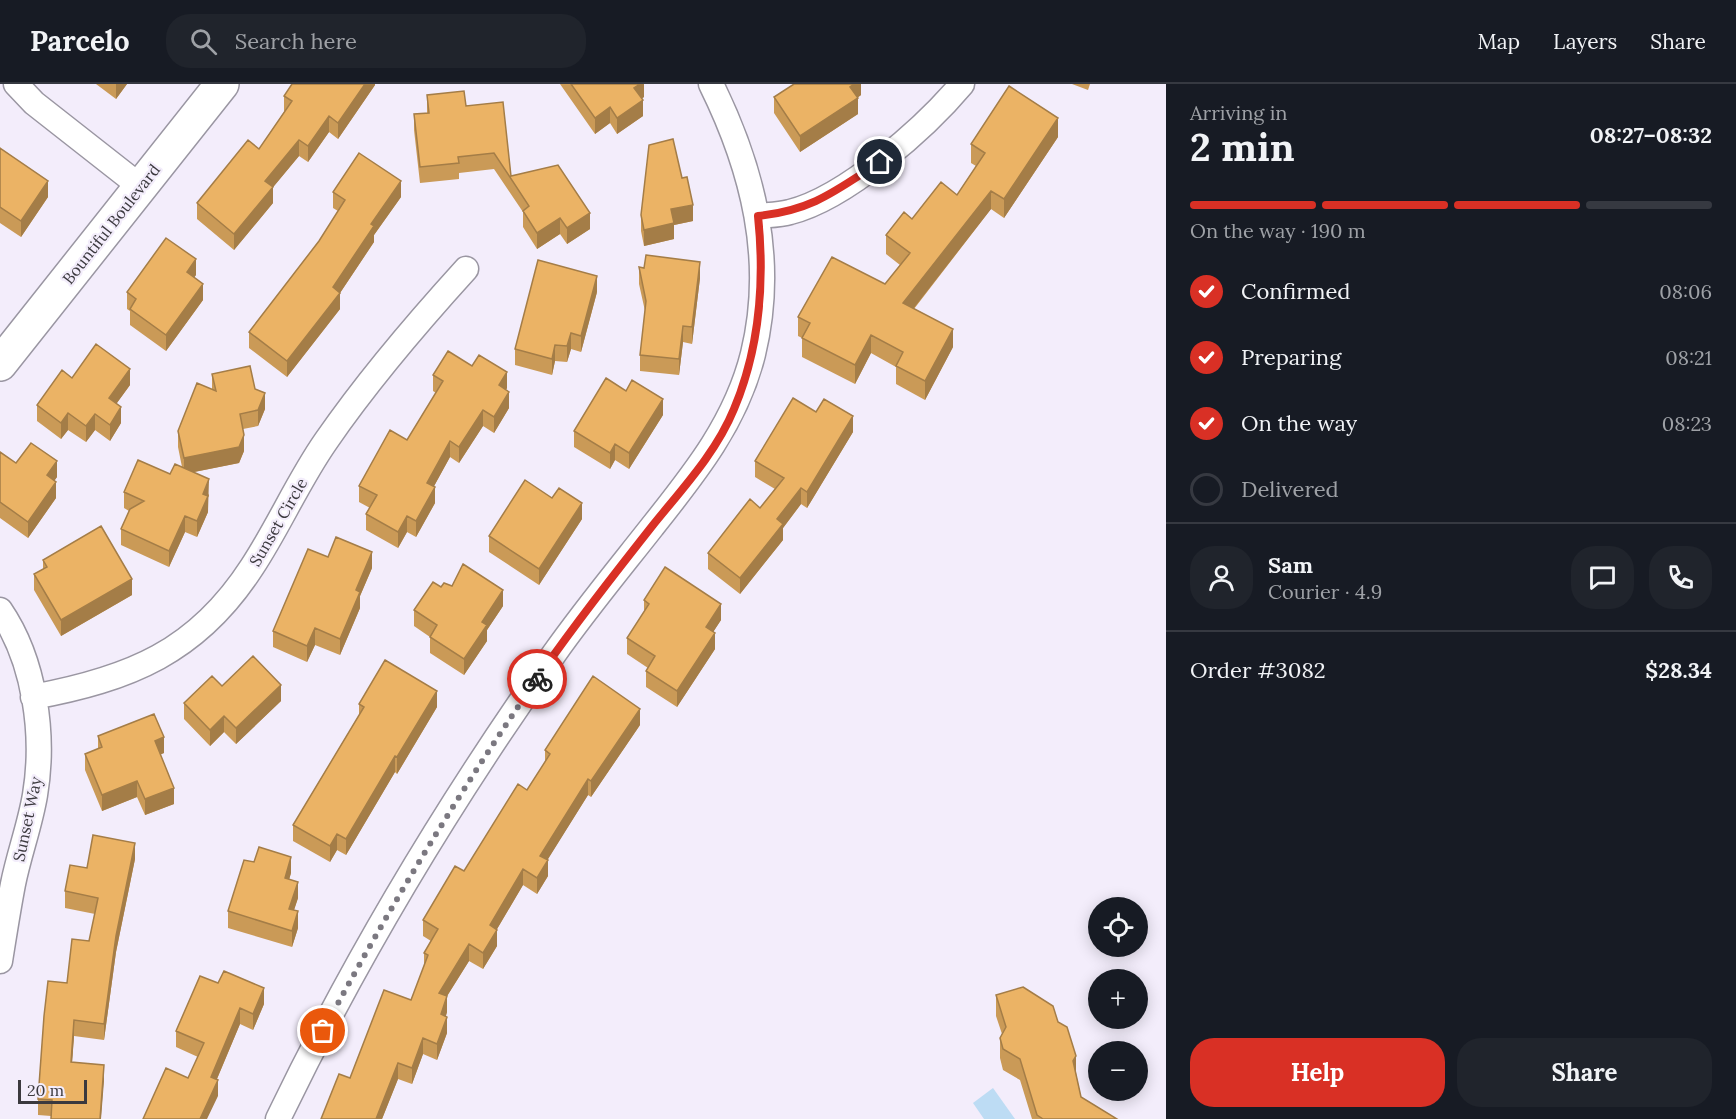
<!DOCTYPE html>
<html lang="en">
<head>
<meta charset="utf-8">
<style>
  :root { --surface:#171b24; --page:#20242c; --text:#f1f3f6; --muted:#9ea1a6; --line:#363941; --accent:#d93025 }
  body { margin:0; font-family:Lora,serif; background:var(--page); color:var(--text); height:100vh; display:flex; flex-direction:column; font-size:22px; white-space:nowrap }
  * { box-sizing:border-box; margin:0 }
  p { font-size:20px; color:var(--muted) }
  .icon { flex:none; width:33px; height:33px; fill:none; stroke:currentColor; stroke-width:2; stroke-linecap:round; stroke-linejoin:round }
  .map { position:relative; flex:1; overflow:hidden }
  .sheet { display:flex; flex-direction:column; background:var(--surface); width:570px }
  .sheet>* { flex:none }
  .fabs { position:absolute; left:1088px; top:813px; display:grid; gap:12px }
  .fabs a { display:grid; place-items:center; width:60px; height:60px; border-radius:50%; background:var(--surface); box-shadow:0 3px 15px #0003; font-size:30px }
  .scale { position:absolute; left:18px; bottom:15px; width:69px; box-sizing:border-box; padding-left:6px; border:3px solid #3b393e; border-top:0; font-size:16px; line-height:21px; white-space:nowrap; color:#3b393e; -webkit-text-stroke:4px #f3edfb; paint-order:stroke }
  .pin { position:absolute; display:grid; place-items:center; width:51px; height:51px; color:#fff; margin:-26px; border:3px solid #fff; border-radius:50%; box-shadow:0 2px 6px #0007 }
  .courier { position:absolute; display:grid; place-items:center; width:60px; height:60px; margin:-30px; border:4px solid #d93025; border-radius:50%; background:#fff; color:#222; box-shadow:0 2px 8px #0007 }
  .headline em { font-style:normal; font-weight:800 }
  .headline div { display:flex; flex-direction:column-reverse }
  .headline { display:flex; align-items:center; justify-content:space-between; height:102px; padding:0 24px }
  h1 { font-size:39px; font-weight:800; line-height:45px }
  .bar { display:grid; grid-template-columns:repeat(4,1fr); gap:9px 6px; align-content:center; height:72px; padding:0 24px }
  .bar i { height:8px; border-radius:4px; background:var(--line) }
  .bar .active { background:var(--accent) }
  .bar p { grid-column:span 4 }
  .line { display:flex; align-items:center; gap:15px; padding:0 24px; border-top:2px solid var(--line) }
  .line div { flex:1 }
  .round { display:grid; place-items:center; flex:none; width:63px; height:63px; border-radius:24px; background:var(--page) }
  ol { padding:0 24px; list-style:none }
  li { display:flex; align-items:center; gap:18px; height:66px }
  li p { margin-inline-start:auto }
  li .icon { padding:6px; border-radius:50%; background:var(--accent); color:#fff; stroke-width:4 }
  li:last-child { color:var(--muted) }
  li i { width:33px; height:33px; border:3px solid var(--line); border-radius:50% }
  .primary-button { display:flex; gap:12px; margin-top:auto; padding:12px 24px }
  .primary-button a { flex:1; height:69px; border-radius:24px; background:var(--accent); color:#fff; font-size:24px; font-weight:800; line-height:69px; text-align:center }
  .primary-button a+a { background:var(--page); color:var(--text) }
  header { display:flex; align-items:center; gap:36px; box-sizing:border-box; height:84px; padding:0 30px; background:var(--surface); border-bottom:2px solid var(--line) }
  header strong { font-size:28px }
  nav { display:flex; gap:33px; margin-inline-start:auto; font-size:21px }
  .search { width:420px; height:54px; background:var(--page); display:flex; align-items:center; gap:15px; box-sizing:border-box; padding:0 21px; border-radius:24px; color:var(--muted); font-size:22px }
  main { display:flex; flex:1; min-height:0 }
  .map>svg:first-child { display:block }
  .water { fill:#bddcf4 }
  .lines { fill:none; stroke-linecap:round; stroke-linejoin:round }
  .minor-casing { stroke:#9a96a2; stroke-width:27 }
  .secondary-casing { stroke:#9a96a2; stroke-width:36 }
  .minor { stroke:#fff; stroke-width:24 }
  .secondary { stroke:#fff; stroke-width:33 }
  .wall { fill:#ca9a57 }
  .shaded-wall { fill:#a47d47 }
  .building { fill:#ebb365; stroke:#a47d47; stroke-width:1.5 }
  .done { stroke:#7b7880; stroke-width:6; stroke-dasharray:0 10.8 }
  .route { stroke:#d93025; stroke-width:8 }
  .labels { text-anchor:middle; stroke-width:4.5; stroke-linejoin:round; paint-order:stroke }
  .street-label { font-size:16px; fill:#3b393e; stroke:#f3edfb }
</style>
</head>
<body>
<header>
<strong>Parcelo</strong>
<div class="search"><svg class="icon" aria-label="search" viewBox="0 0 24 24"><circle cx="10" cy="10" r="6"/><path d="M15 15l6 6"/></svg>Search here</div>
<nav><a>Map</a><a>Layers</a><a>Share</a></nav>
</header>
<main>
<div class="map">
<svg width="1166" height="1035" viewBox="0 0 1166 1035">
  <rect width="100%" height="100%" fill="#f3edfb"/>
  <path class="water" d="M993 1004 1015 1035H984L973 1019Z"/>
  <g class="lines">
    <g class="minor-casing">
      <path id="minor" d="M16 0 34 19 141 103
        M758 132C768 131 780 131 790 128 846 114 925 44 962 0
        M0 526C35 577 45 651 35 711 30 741 19 770 13 800 8 826 4 852 0 877
        M33 613C130 595 197 568 252 483 279 442 298 397 326 357 368 296 416 240 466 185
        M278 1035C356 873 450 717 554 570 585 526 619 485 652 443 695 389 736 338 753 270 776 176 753 85 711 0"/>
    </g>
    <g class="secondary-casing">
      <path id="secondary" d="M0 280 222 0"/>
    </g>
    <use href="#minor" class="minor"/>
    <use href="#secondary" class="secondary"/>
  </g>
  <path class="wall" d="M96 0H127L116 15Z
    M375 0V1L338 55 329 48 308 78 299 72 273 103V119L234 166 197 135V119L259 65 284 28V12Z
    M560 0H644V13L642 14 643 32 617 50 610 39 595 50Z
    M861 0V11L857 14 858 30 800 68 774 29V13Z
    M1072 0H1090L1088 6Z
    M427 11 466 22 511 92 590 145 567 160 560 150 537 165 523 143V128L494 85 459 89V95L420 99 414 46V30L427 29Z
    M1058 53 1004 134 991 125 914 225 953 263 925 316 896 300V283L871 269 855 300 802 273V254L798 252V233L885 200 900 181 886 170V151L912 135 957 111 976 82 971 79V60Z
    M0 64 48 113 21 153 0 139Z
    M682 94 693 137 674 141V155L644 162 641 147V131Z
    M333 108 401 113 374 151V158L340 209V225L287 293 249 264V248L319 157 338 127 333 124Z
    M639 183 700 194 692 260 683 258 679 291 640 287V271L645 227 639 200Z
    M196 191 194 193 203 216 166 267 130 241V227L127 225V208Z
    M597 208 581 268 571 265 567 278 555 277 552 291 515 281V265Z
    M212 290 255 305 265 325 258 342 243 345 244 367 239 379 194 388 209 411 208 413V428L197 453 185 448 169 483 121 461V445L129 427 124 424V408L170 390 182 383 178 363V347L212 306Z
    M433 291 507 304 506 306 509 324 494 349 483 342 459 379 450 373 434 402 435 419 416 453 407 448 398 464 366 446V430L370 424 359 418V402L407 356 436 309 433 307Z
    M72 294 130 301 116 320 121 339 110 357 95 346 86 358 68 346 61 355 37 337V321Z
    M816 328 853 348 807 424 801 420 783 444V456L740 510 708 485V469L760 424 775 405 755 393V377Z
    M663 331 629 385 615 376 610 385 574 363V347Z
    M0 368 16 379 57 393 54 397 56 414 28 454 0 434Z
    M552 414 582 435 539 501 489 468V452Z
    M328 473 372 484 360 512V524L340 571 315 561 307 578 273 563V547Z
    M43 476 132 511 61 552 34 506V490L43 485Z
    M441 503 503 522 487 546V557L464 591 430 569V553L414 542V526Z
    M644 516 721 536 713 548 715 565 677 623 646 603V587L648 584 627 570V554L644 528Z
    M222 602 281 617 236 660 224 648 210 662 184 635V619Z
    M359 620 437 623 397 690 395 688 346 771 337 766 330 778 293 757V741L359 631Z
    M640 641 591 713 588 711 547 776 548 792 537 810 523 801 497 845V862L483 885 469 877 447 912V928L446 932 447 949 437 976 423 970 412 1000 398 995 382 1035H321L350 994 411 916 424 883V869L431 857 423 852V836L464 787 527 706 545 678V666Z
    M98 652 164 669 160 670 174 720 145 731 137 713 102 727 85 686V670L98 665Z
    M135 775 116 868 104 956 74 952 72 978 104 997 51 1032 38 1031V1015L67 899 89 857 95 830 65 824V807L87 784Z
    M291 789 289 795 298 814 294 826 298 844 292 863 228 844V827Z
    M200 892 264 920 253 946 240 940 217 995 218 1012 188 994 198 973 176 963V947Z
    M996 911 1076 989 1081 1013 1117 1035H1032L1020 996 1003 986 1000 974V954L1002 950 996 932Z"/>
  <path class="shaded-wall" d="M116 0H127L116 15Z
    M365 0H375V1L338 55V39Z
    M640 0H644V13L634 20V4Z
    M854 0H861V11L850 19V3Z
    M858 14V30L800 68V52Z
    M643 16V32L617 50V34Z
    M610 23V39L595 50V34Z
    M329 32V48L308 78V62Z
    M1058 34V53L1004 134V115Z
    M299 56V72L265 113V97Z
    M48 97V113L21 153V137Z
    M401 97V113L374 151V158L336 215 340 209V225L287 293V277L371 140Z
    M273 103V119L234 166V150Z
    M991 107V125L903 238V219Z
    M693 121V137L674 141V155L644 162V146L671 125Z
    M590 129V145L567 160V144Z
    M560 134V150L537 165V149Z
    M196 175V191L187 204V188Z
    M700 178V194L692 260V243Z
    M597 192V208L581 268V252Z
    M203 200V216L166 267V251Z
    M683 242V258L679 291V275Z
    M953 245V263L925 316V297Z
    M571 249V265L567 278V262Z
    M871 251V269L855 300V281Z
    M555 261V277L552 291V275Z
    M130 285V301L109 330V314Z
    M507 288V304L499 317V301Z
    M509 308V324L494 349V333Z
    M265 309V325L258 342V326Z
    M663 315V331L629 385V369Z
    M121 323V339L110 357V341Z
    M483 326V342L459 379V363Z
    M68 329V346L61 355V339Z
    M95 330V346L86 358V342Z
    M853 332V348L807 424V408Z
    M244 351V367L239 379 184 390V374Z
    M450 357V373L427 415V399Z
    M615 360V376L610 385V369Z
    M57 377V393L47 407V391Z
    M209 395 208 428 197 453V437L203 410Z
    M56 398V414L28 454V438Z
    M435 403V419L416 453V437Z
    M801 404V420L783 444V456L740 510V494L777 435Z
    M582 419V435L539 501V485Z
    M185 432V448L169 483V467Z
    M407 432V448L398 464V448Z
    M372 468V484L360 512V524L340 571V555L356 506Z
    M132 495V511L61 552V536Z
    M503 506V522L487 546V557L464 591V575L482 538Z
    M721 520V536L706 559V543Z
    M315 544V561L307 578V562Z
    M715 549V565L677 623V607Z
    M281 601V617L236 660V644Z
    M437 607V623L397 690V673Z
    M640 625V641L591 713V697Z
    M224 632V648L210 662V646Z
    M164 653V669L155 673V657Z
    M395 672V688L346 771V755Z
    M588 695V711L540 788V772Z
    M137 697V713L102 727V711Z
    M174 704V720L145 731V715Z
    M337 750V766L330 778V762Z
    M135 759V775L116 868 104 956V940L116 852Z
    M291 773V789L285 810V794Z
    M548 776V792L537 810V794Z
    M523 785V801L490 857V841Z
    M298 798V814L289 841V825Z
    M298 827V844L292 863V847Z
    M497 846V862L483 885V869Z
    M469 860V877L439 925V909Z
    M264 904V920L253 946V930Z
    M447 912V928L441 946V930Z
    M240 924V940L211 1009V993Z
    M447 933V949L437 976V960Z
    M74 936V952L71 994V978Z
    M423 954V970L412 1000V984Z
    M1076 972V993L1073 977Z
    M398 979V995L382 1035H376Z
    M104 981V997L101 1035H100Z
    M218 996V1012L207 1035H200Z"/>
  <path class="building" d="M292 0H365L338 39 329 32 308 62 299 56 265 97 273 103 234 150 197 119 248 56 259 65 292 17 284 12Z
    M571 0H640L634 4 643 16 617 34 610 23 595 34Z
    M794 0H854L850 3 858 14 800 52 774 13Z
    M1009 2 1058 34 1004 115 991 107 903 219 953 245 925 297 896 282 903 268 871 251 855 281 802 254 810 239 798 233 832 173 885 200 910 169 886 151 904 128 912 135 941 98 957 111 985 69 971 60Z
    M464 7 466 22 503 18 511 92 558 81 590 129 567 144 560 134 537 149 523 127 529 122 494 69 458 73 459 79 420 83 414 30 429 29 427 11Z
    M673 55 682 94 687 93 693 121 671 125 674 139 644 146 641 131 649 61Z
    M0 64 48 97 21 137 0 123Z
    M359 69 401 97 371 140 374 142 333 203 340 209 287 277 249 248 319 157 345 116 333 108Z
    M166 154 196 175 187 188 203 200 166 251 130 225 136 215 127 208Z
    M646 171 700 178 692 243 683 242 679 275 640 271 646 217 639 183 644 184Z
    M538 176 597 192 581 252 571 249 567 262 555 261 552 275 515 265Z
    M96 260 130 285 109 314 121 323 110 341 95 330 86 342 68 329 61 339 37 321 62 286 72 294Z
    M448 267 472 282 479 271 507 288 499 301 509 308 494 333 483 326 459 363 450 357 427 399 435 403 416 437 407 432 398 448 366 430 377 411 359 402 390 346 407 356 443 297 433 291Z
    M250 282 255 305 265 309 258 326 240 330 244 351 239 363 184 374 178 347 197 299 216 307 212 290Z
    M606 294 626 307 632 296 663 315 629 369 615 360 610 369 574 347Z
    M793 314 816 328 824 315 853 332 807 408 801 404 777 435 783 440 740 494 708 469 750 415 760 424 784 394 755 377Z
    M31 359 57 377 47 391 56 398 28 438 0 418V368L16 379Z
    M138 376 170 390 175 380 209 395 203 410 208 412 197 437 185 432 169 467 121 445 130 425 144 417 124 408Z
    M525 396 552 414 559 404 582 419 539 485 489 452Z
    M101 442 132 495 61 536 34 490 47 483 43 476Z
    M336 453 372 468 356 506 360 508 340 555 315 544 307 562 273 547 308 465 328 473Z
    M463 480 503 506 482 538 487 541 464 575 430 553 437 541 414 526 433 498 441 503 444 499 452 502Z
    M665 483 721 520 706 543 715 549 677 607 646 587 655 572 627 554 649 520 644 516Z
    M253 572 281 601 236 644 224 632 210 646 184 619 212 592 222 602Z
    M385 576 437 607 397 673 395 672 346 755 337 750 330 762 293 741 364 623 359 620Z
    M593 592 640 625 591 697 588 695 540 772 548 776 537 794 523 785 490 841 497 846 483 869 469 860 439 909 447 912 441 930 447 933 437 960 423 954 412 984 398 979 376 1035H321L339 990 350 994 384 906 411 916 428 871 424 869 438 845 423 836 455 782 464 787 518 700 527 706 550 670 545 666Z
    M154 630 164 653 155 657 174 704 145 715 137 697 102 711 85 670 102 663 98 652Z
    M93 751 135 759 116 852 104 940 74 936 71 978 104 981 100 1035H51L52 1016 38 1015 44 932 48 897 67 899 72 855 89 857 98 814 65 807 70 781 87 784Z
    M259 763 291 773 285 794 298 798 289 825 298 827 292 847 228 827 244 776 254 778Z
    M224 887 264 904 253 930 240 924 211 993 218 996 200 1035H143L166 984 188 994 204 959 176 947 200 892 218 899Z
    M1023 903 1053 922 1058 938 1067 943 1076 972 1073 977 1081 1013 1117 1035H1043L1037 1031 1020 975 1003 965 1000 954 1006 943 996 911Z"/>
  <g class="lines">
    <path class="done" d="M323 947C388 826 459 708 537 595"/>
    <path class="route" d="M537 595C573 542 613 492 653 441 682 405 716 369 734 325 760 263 765 199 758 132 813 126 835 107 880 78"/>
  </g>
  <g class="labels">
    <g class="street-label">
      <text transform="translate(111 140) rotate(-52)" y="6">Bountiful Boulevard</text>
      <text transform="translate(278 438) rotate(-60)" y="6">Sunset Circle</text>
      <text transform="translate(27 735) rotate(-78)" y="6">Sunset Way</text>
    </g>
  </g>
</svg>
<div class="fabs">
<a><svg class="icon" aria-label="locate" viewBox="0 0 24 24"><circle cx="12" cy="12" r="6"/><path d="M12 2v4M12 18v4M2 12h4M18 12h4"/></svg></a>
<a>+</a>
<a>−</a>
</div>
<div class="scale">20 m</div>
<div class="pin" style="left:323px;top:947px;background:#ea580c"><svg class="icon" aria-label="bag" viewBox="0 0 24 24"><path d="M5 8h14l-1 12H6zM9 8a3 3 0 0 1 6 0"/></svg></div>
<div class="pin" style="left:880px;top:78px;background:#1f2937"><svg class="icon" aria-label="home" viewBox="0 0 24 24"><path d="M3 11l9-7 9 7M6 9v11h12V9"/></svg></div>
<div class="courier" style="left:537px;top:595px"><svg class="icon" aria-label="bike" viewBox="0 0 24 24"><circle cx="6" cy="16" r="4"/><circle cx="18" cy="16" r="4"/><path d="M6 16l4-8h5l3 8M10 8l3 8H6M13 5h3"/></svg></div>
</div>
<section class="sheet">
<div class="headline"><div><h1>2 min</h1><p>Arriving in</p></div><em>08:27–08:32</em></div>
<div class="bar"><i class="active"></i><i class="active"></i><i class="active"></i><i></i><p>On the way · 190 m</p></div>
<ol>
<li><svg class="icon" aria-label="check" viewBox="0 0 24 24"><path d="M5 12l5 5 9-10"/></svg>Confirmed<p>08:06</p></li>
<li><svg class="icon" aria-label="check" viewBox="0 0 24 24"><path d="M5 12l5 5 9-10"/></svg>Preparing<p>08:21</p></li>
<li><svg class="icon" aria-label="check" viewBox="0 0 24 24"><path d="M5 12l5 5 9-10"/></svg>On the way<p>08:23</p></li>
<li><i></i>Delivered</li>
</ol>
<div class="line" style="height:108px"><a class="round"><svg class="icon" aria-label="person" viewBox="0 0 24 24"><circle cx="12" cy="8" r="4"/><path d="M4 21q1-7 8-7t8 7"/></svg></a><div><b>Sam</b><p>Courier · 4.9</p></div><a class="round"><svg class="icon" aria-label="chat" viewBox="0 0 24 24"><path d="M4 5h16v11H9l-5 4z"/></svg></a><a class="round"><svg class="icon" aria-label="phone" viewBox="0 0 24 24"><path d="M5 4h4l2 5-3 2q2 4 5 5l2-3 5 2v4C11 20 4 13 5 4z"/></svg></a></div>
<div class="line" style="height:78px"><div>Order #3082</div><b>$28.34</b></div>
<div class="primary-button"><a>Help</a><a>Share</a></div>
</section>
</main>
</body>
</html>
